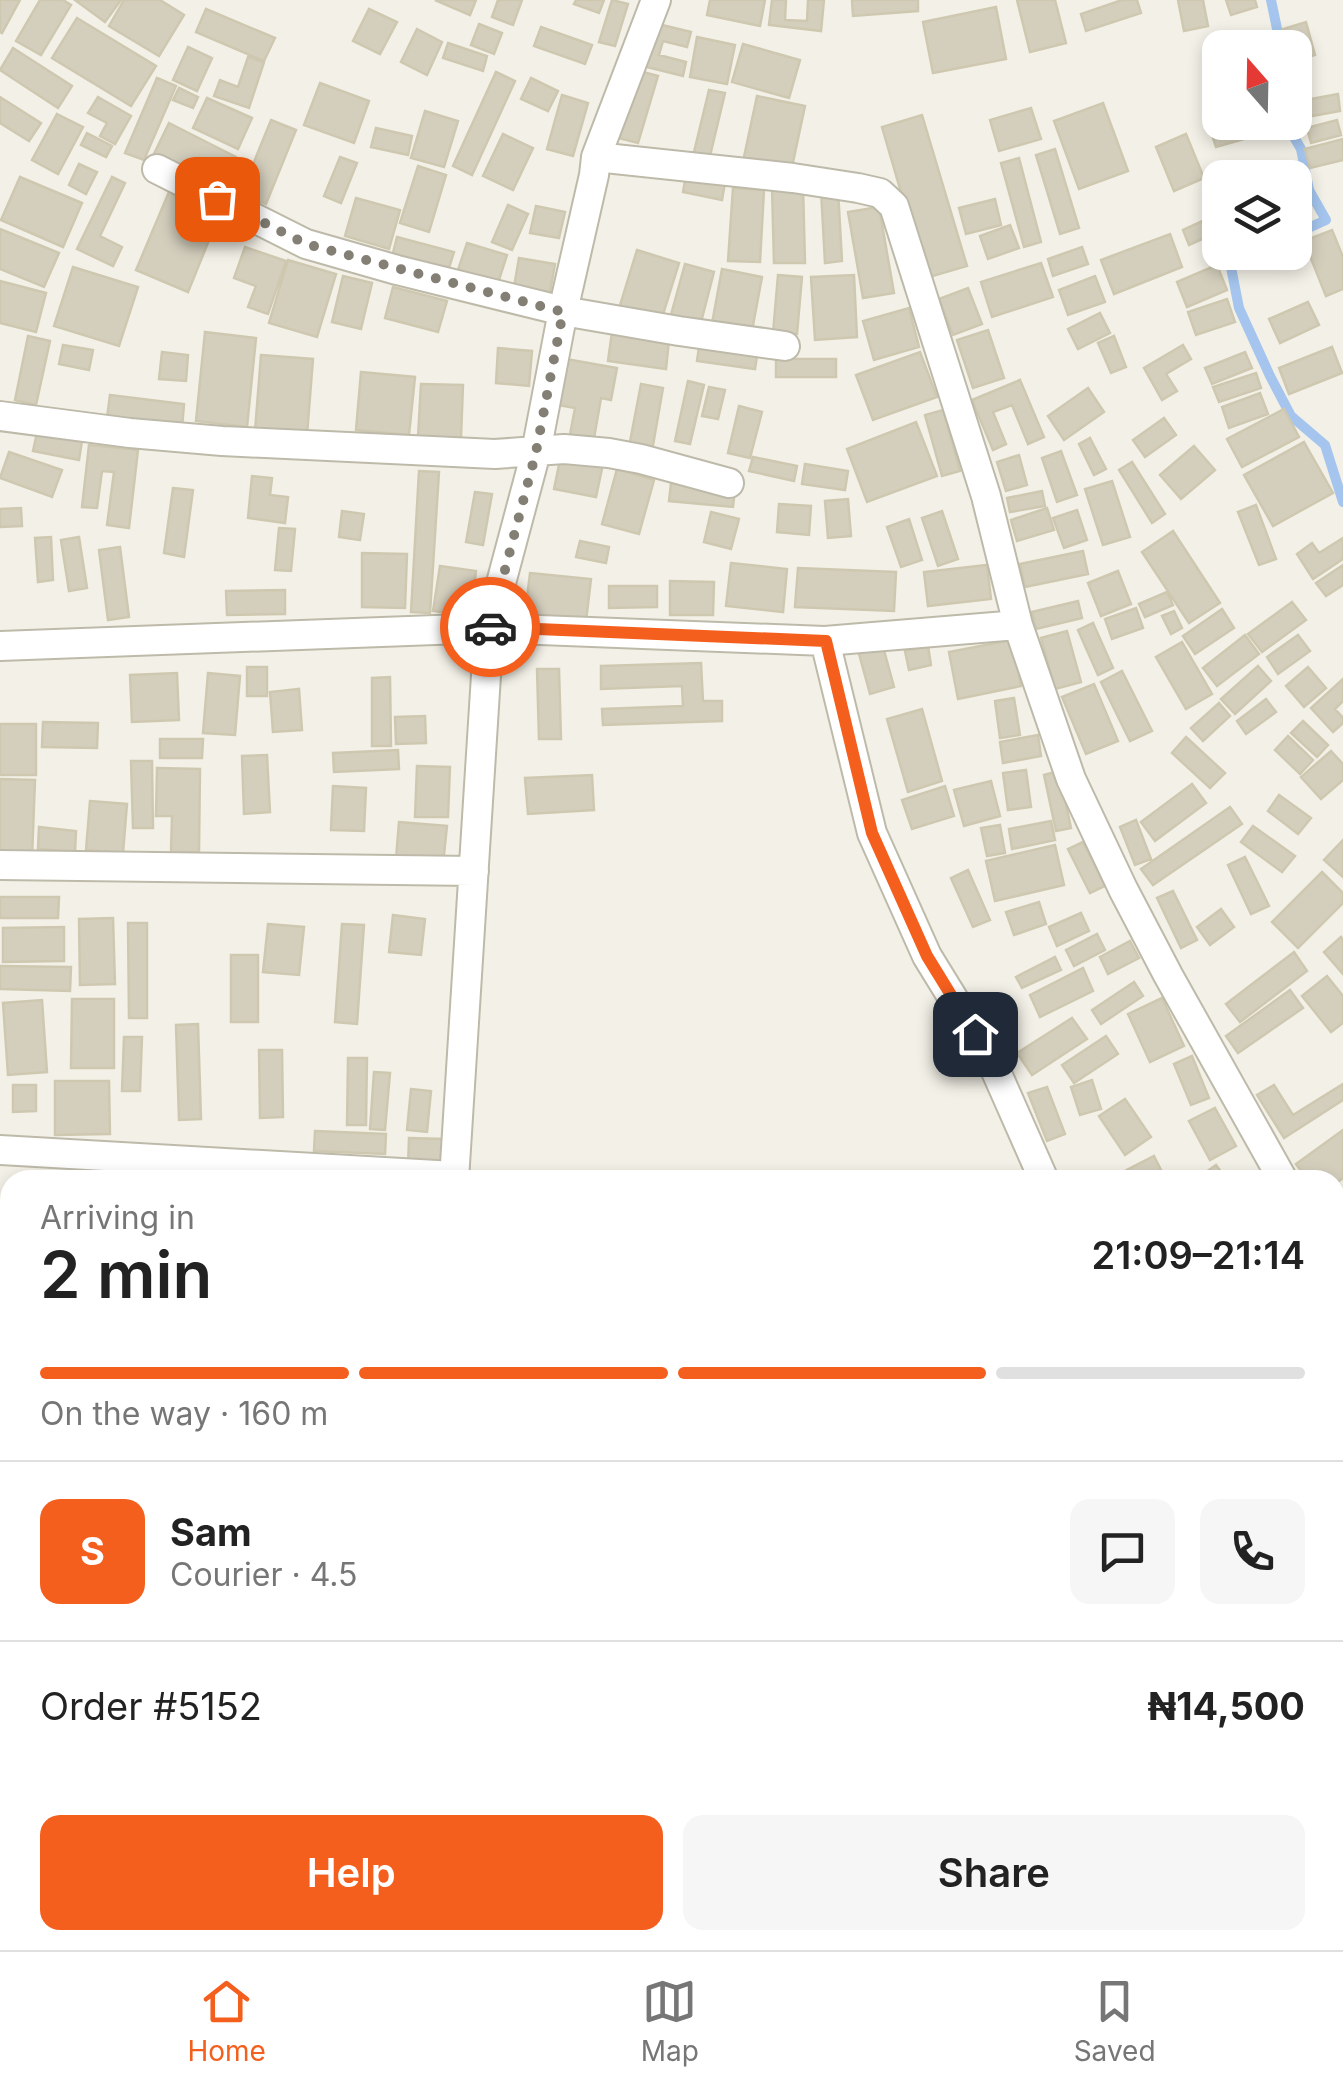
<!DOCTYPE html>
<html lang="en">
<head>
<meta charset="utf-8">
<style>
  :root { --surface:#fff; --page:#f6f6f6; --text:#222; --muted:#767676; --line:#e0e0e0; --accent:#f45f1d }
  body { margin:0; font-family:Inter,sans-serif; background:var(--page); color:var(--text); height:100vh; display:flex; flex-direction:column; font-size:38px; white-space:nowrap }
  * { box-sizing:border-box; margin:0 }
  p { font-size:32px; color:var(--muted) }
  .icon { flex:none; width:55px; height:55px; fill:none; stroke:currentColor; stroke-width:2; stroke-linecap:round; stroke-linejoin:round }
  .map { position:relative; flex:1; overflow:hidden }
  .side { position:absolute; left:0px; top:1170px; width:1345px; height:780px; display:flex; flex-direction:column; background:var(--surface); border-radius:30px 30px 0 0; box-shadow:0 5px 15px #0003 }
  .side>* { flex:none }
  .needle { width:65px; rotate:340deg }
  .fabs { position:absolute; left:1202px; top:30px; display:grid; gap:20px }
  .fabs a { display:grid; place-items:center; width:110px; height:110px; border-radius:20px; background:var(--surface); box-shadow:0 5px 15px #0003; font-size:50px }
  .pin { position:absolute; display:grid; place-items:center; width:85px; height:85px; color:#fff; margin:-42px; border-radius:20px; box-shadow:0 5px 15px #0006 }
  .courier { position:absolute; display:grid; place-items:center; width:100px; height:100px; margin:-50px; border:8px solid #f45f1d; border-radius:50%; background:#fff; color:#222; box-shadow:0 2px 12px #0007 }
  .overview em { font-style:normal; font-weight:600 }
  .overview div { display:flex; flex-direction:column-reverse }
  .overview { display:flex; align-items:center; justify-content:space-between; height:170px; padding:0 40px }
  h1 { font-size:65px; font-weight:600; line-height:75px }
  .bar { display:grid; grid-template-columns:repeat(4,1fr); gap:15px 10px; align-content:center; height:120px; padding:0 40px }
  .bar i { height:12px; border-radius:8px; background:var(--line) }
  .bar .on { background:var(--accent) }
  .bar p { grid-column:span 4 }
  .line { display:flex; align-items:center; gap:25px; padding:0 40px; border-top:2px solid var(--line) }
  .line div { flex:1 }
  .round { display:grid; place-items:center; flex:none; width:105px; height:105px; border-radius:20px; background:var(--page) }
  .action { display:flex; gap:20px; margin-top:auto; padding:20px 40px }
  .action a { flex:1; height:115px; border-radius:20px; background:var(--accent); color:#fff; font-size:40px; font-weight:600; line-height:115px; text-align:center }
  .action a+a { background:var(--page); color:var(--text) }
  .tabs { display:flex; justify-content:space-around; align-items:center; height:140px; border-top:2px solid var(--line); background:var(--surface); font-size:28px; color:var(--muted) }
  .tabs a { display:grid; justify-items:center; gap:5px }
  .tabs .on { color:var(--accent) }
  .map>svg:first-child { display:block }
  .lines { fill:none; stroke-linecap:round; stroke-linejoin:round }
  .stream { stroke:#a5c5ee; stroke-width:10 }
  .building { fill:#d4cfbd; stroke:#cfc8b0; stroke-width:2.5 }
  .minor-casing { stroke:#bebaaa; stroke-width:32 }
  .minor { stroke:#fff; stroke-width:28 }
  .done { stroke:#837f74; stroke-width:10; stroke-dasharray:0 18 }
  .route { stroke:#f45f1d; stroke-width:12 }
</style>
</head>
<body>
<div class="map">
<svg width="1343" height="1950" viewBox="0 0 1343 1950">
  <rect width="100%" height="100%" fill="#f3f1e7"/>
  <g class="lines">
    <path class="stream" d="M1271 0 1281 48
      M1292 122 1294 137 1301 149 1309 190 1326 220 1295 234
      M1228 252 1239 308 1270 376 1291 416 1325 445 1343 502"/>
  </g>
  <path class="building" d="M0 0H20L2 33 0 32Z
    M40 0H63L71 5 41 55 16 41Z
    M75 0H121L105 22Z
    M124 0H160L184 15 159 56 109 26Z
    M435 0H476L470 15Z
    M498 0H522L513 25 492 17Z
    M576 0H604L599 13 574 4Z
    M612 0 628 4 615 46 599 42Z
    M710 0H765L760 26 707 15Z
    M772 0H786L785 20 807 21 808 0H824L821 31 769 25Z
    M852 0H918V11L853 16Z
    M1017 0H1055L1066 43 1030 52Z
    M1122 0H1137L1141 13 1086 31 1081 14Z
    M1178 0H1203L1208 26 1184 31Z
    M1226 0H1255L1257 7 1231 15Z
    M996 7 1006 59 933 73 923 22Z
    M206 9 275 38 264 61 196 32Z
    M369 9 397 22 380 54 353 41Z
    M77 18 156 66 131 106 52 58Z
    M1306 22 1315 55 1295 61V48H1288L1283 29Z
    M654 23 691 32 687 47 663 41 659 55 686 62 683 76 643 66Z
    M479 24 502 33 494 54 471 45Z
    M541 27 592 45 585 64 534 46Z
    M417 29 442 42 427 75 401 62Z
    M697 37 735 45 727 84 690 77Z
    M448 43 487 56 483 71 443 58Z
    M743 44 800 60 789 98 732 82Z
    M188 47 212 58 197 91 173 80Z
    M13 48 72 86 58 108 0 70Z
    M248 57 264 62 249 108 214 96 220 80 238 87Z
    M639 71 658 76 638 143 619 138Z
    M496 72 515 81 472 175 453 166Z
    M157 78 176 86 144 160 125 153Z
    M531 78 558 91 548 111 521 99Z
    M320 83 369 101 354 143 304 125Z
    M179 88 198 97 193 108 173 100Z
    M709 90 725 93 710 156 694 152Z
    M1338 94 1340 111 1296 119 1295 102Z
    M562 95 588 103 573 156 547 149Z
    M757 96 805 106 792 167 744 157Z
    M0 97 41 123 29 141 0 123Z
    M98 97 131 116 115 144 100 136 107 123 88 113Z
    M207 98 252 118 238 149 193 128Z
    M1103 103 1128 171 1079 189 1054 121Z
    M1031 108 1041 139 999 151 990 120Z
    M425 111 458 121 444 167 411 158Z
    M57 114 83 127 58 174 32 160Z
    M922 115 967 266 926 278 882 127Z
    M271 120 296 130 266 204 241 194Z
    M1337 120 1341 135 1311 143 1307 128Z
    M1251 122 1255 136 1216 147 1211 132Z
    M169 123 236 157 226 177 216 172 208 188 151 160Z
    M376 128 412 136 408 155 371 147Z
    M87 133 112 146 106 157 81 145Z
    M503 134 533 148 513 190 483 176Z
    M1186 134 1204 178 1174 191 1156 147Z
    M1343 139V160L1310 168 1305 149Z
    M1055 149 1079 228 1060 234 1036 155Z
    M340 157 357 163 341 203 324 196Z
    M1019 158 1041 242 1024 247 1001 163Z
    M79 164 97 172 86 194 69 185Z
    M418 166 446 175 429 232 400 223Z
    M686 175 725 183 722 200 683 192Z
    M20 177 82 203 63 247 1 220Z
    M112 177 125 183 100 236 122 247 113 266 77 249Z
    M803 186 805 263H774L772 187Z
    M733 188 764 190 760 262 728 261Z
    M821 190H838L842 261 825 263Z
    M169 192 220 213 188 292 136 270Z
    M356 198 400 210 389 249 345 236Z
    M995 199 1001 225 966 234 959 208Z
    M508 205 528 214 512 250 492 242Z
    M536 206 565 212 559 238 530 233Z
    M879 207 894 293 863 298 848 212Z
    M1220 213V231L1189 245 1183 230Z
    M1010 225 1019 248 988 259 980 236Z
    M0 229 59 253 44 287 0 269Z
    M1332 230 1343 257V289L1326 296 1304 241Z
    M1170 234 1182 267 1114 294 1101 260Z
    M397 237 454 252 448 271 392 257Z
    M467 243 507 255 498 283 458 270Z
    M245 247 286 261 268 314 248 307 256 286 234 278Z
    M1082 247 1088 264 1053 276 1048 259Z
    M637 250 679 263 660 324 618 312Z
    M519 258 555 264 550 292 514 287Z
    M288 260 336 274 317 337 269 323Z
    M1041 263 1053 297 992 317 981 282Z
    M685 264 714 272 699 330 669 322Z
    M1217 265 1227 290 1187 307 1177 282Z
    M73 267 138 287 119 346 54 326Z
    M722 269 762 277 751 336 711 329Z
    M778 275 802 277 797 334 773 333Z
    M854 275 857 337 815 340 811 277Z
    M343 276 372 283 361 329 332 322Z
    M1095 276 1105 302 1068 315 1059 290Z
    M0 281 46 293 36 332 0 323Z
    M393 287 447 301 438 332 385 318Z
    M968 288 982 324 953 335 939 299Z
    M1227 299 1235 322 1196 335 1188 312Z
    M1308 302 1319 325 1280 343 1269 319Z
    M909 308 919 347 874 360 863 321Z
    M1100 313 1110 333 1078 349 1068 329Z
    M988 330 1004 378 973 388 957 340Z
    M205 332 256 338 247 427 196 421Z
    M612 332 669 340 666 369 608 361Z
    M28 336 50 341 36 405 15 400Z
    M1114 336 1126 367 1111 373 1098 343Z
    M63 345 93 350 89 370 59 364Z
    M1183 345 1191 359 1166 374 1177 391 1162 400 1144 368Z
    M699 347 757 356 755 369 697 361Z
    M1332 347 1342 373 1289 394 1279 368Z
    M498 348 532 351 529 386 496 383Z
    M162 352 188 355 186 381 159 379Z
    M920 352 937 397 873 420 856 375Z
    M1245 352 1252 368 1212 384 1205 368Z
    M261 355 313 359 307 435 255 431Z
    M566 359 617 368 611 400 601 398 593 444 569 440 575 408 558 405Z
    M776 359H836V377H776Z
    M361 372 415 377 409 435 356 430Z
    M1256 373 1261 388 1219 402 1213 387Z
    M1020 380 1044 437 1028 444 1012 405 993 412 1006 444 993 450 972 400Z
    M688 381 704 385 690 444 675 441Z
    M421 384 463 385 461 438 418 437Z
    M641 384 663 388 652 451 629 447Z
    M709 387 725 390 718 419 702 416Z
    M1088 388 1104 412 1064 440 1048 416Z
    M1260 393 1268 414 1229 428 1222 407Z
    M110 395 184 404 182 428 107 418Z
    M739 406 762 412 750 458 728 453Z
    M1284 409 1299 437 1242 467 1227 439Z
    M943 410 960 471 942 476 925 415Z
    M1164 418 1176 435 1145 457 1133 440Z
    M916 422 937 476 867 502 847 449Z
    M37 433 82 441 79 460 33 451Z
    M1090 438 1106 469 1094 475 1079 444Z
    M1304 442 1333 493 1273 526 1244 475Z
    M89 445 138 450 129 528 107 525 114 472 102 471 97 508 82 507Z
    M1194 446 1215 470 1181 499 1160 475Z
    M1061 451 1077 495 1057 502 1042 458Z
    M9 452 62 470 52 497 0 478Z
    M561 455 603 464 596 497 554 489Z
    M1019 455 1027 485 1006 491 997 462Z
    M753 457 797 466 794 481 749 471Z
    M1132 462 1165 514 1152 523 1119 470Z
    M805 464 848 471 845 490 802 484Z
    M617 469 654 480 639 534 602 524Z
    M419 471 439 472 430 613 411 612Z
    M252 476 272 478 270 495 288 497 285 523 248 518Z
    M1112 481 1130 537 1103 545 1085 489Z
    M671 483 735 489 733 507 669 501Z
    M173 488 193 490 184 557 164 553Z
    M1042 491 1045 506 1010 512 1007 498Z
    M475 492 492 494 483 545 466 542Z
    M848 499 851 536 828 538 825 501Z
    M779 504 811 506 809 535 777 532Z
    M1256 505 1276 559 1259 565 1238 512Z
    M21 508 22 526 0 527V509Z
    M1047 508 1054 530 1017 541 1011 520Z
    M1077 510 1087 540 1064 548 1053 518Z
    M342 511 364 514 360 540 339 537Z
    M942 511 958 559 938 566 922 518Z
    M711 512 739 519 731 549 704 542Z
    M909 519 922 560 901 567 887 527Z
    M279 528 295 529 291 571 275 570Z
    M1173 531 1220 603 1189 623 1142 552Z
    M51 537 53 580 38 582 35 538Z
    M79 537 87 588 69 591 61 540Z
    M1343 538V559L1313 579 1297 554 1312 543 1319 553Z
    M580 541 609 547 606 563 576 557Z
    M120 547 129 617 108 620 99 550Z
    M1083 551 1088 574 1025 587 1020 564Z
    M362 553 407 554 405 608 362 607Z
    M731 563 787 569 783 612 726 606Z
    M987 565 991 599 928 606 924 572Z
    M1343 565V585L1326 596 1316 583Z
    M440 566 476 571 470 616 433 611Z
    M798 568 896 572 894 611 795 607Z
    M1118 571 1131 604 1101 616 1088 583Z
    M530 573 591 579 586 621 525 614Z
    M670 581 714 582 713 615H670Z
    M609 586H657V607L609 608Z
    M285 590V614L227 615 226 591Z
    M1167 592 1173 605 1145 617 1139 604Z
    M1078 601 1082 618 1036 629 1032 612Z
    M1292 602 1306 620 1262 652 1248 634Z
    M1136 608 1143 628 1112 639 1105 619Z
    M1222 609 1234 628 1195 654 1183 636Z
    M1174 611 1182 628 1171 634 1162 616Z
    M1093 623 1113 668 1098 675 1078 630Z
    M1067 631 1081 682 1055 689 1041 638Z
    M1245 635 1259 654 1217 686 1203 668Z
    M1298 635 1310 651 1278 674 1267 657Z
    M1012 640 1021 686 958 699 949 652Z
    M1182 642 1212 694 1186 709 1156 657Z
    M882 643 894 687 870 694 858 650Z
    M928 646 931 665 909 670 905 651Z
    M701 663 703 701H722V721L603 725 602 709 683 706 682 686 601 689V666Z
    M1258 666 1271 681 1235 714 1221 699Z
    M247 667H267V696H247Z
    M1308 667 1326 688 1304 707 1286 686Z
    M537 669H559L561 739H539Z
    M1122 671 1152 731 1130 741 1101 682Z
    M177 673 179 720 132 722 130 675Z
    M208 673 240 676 235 735 203 733Z
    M390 677 391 746H372V678Z
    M1343 679V701L1335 709 1343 718V723L1333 732 1311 708Z
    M1094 684 1118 741 1086 754 1062 697Z
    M299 689 302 730 273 732 270 692Z
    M1014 698 1020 735 1000 738 995 701Z
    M1266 699 1276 712 1246 734 1237 721Z
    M1219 703 1230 716 1203 741 1191 728Z
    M922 709 942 781 908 792 887 719Z
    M425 716 426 743 396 744 395 717Z
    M1303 721 1328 745 1317 757 1291 733Z
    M43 722 98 723 97 748 42 747Z
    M0 724H36V775H0Z
    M1038 735 1041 756 1003 763 1000 742Z
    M1288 736 1313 760 1300 774 1275 750Z
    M1186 737 1225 773 1210 788 1172 753Z
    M160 739H203L202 758H160Z
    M398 750 399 769 334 772 333 753Z
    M1331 751 1343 764V780L1321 799 1301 777Z
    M267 755 270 812 244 814 242 756Z
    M131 761H152L153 828H133Z
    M417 766 450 767 448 817H415Z
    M157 768 200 769 199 852H171L172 816H156Z
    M1026 770 1031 807 1008 810 1003 773Z
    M1059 771 1071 828 1056 831 1044 775Z
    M592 775 594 810 528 814 525 778Z
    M0 779 35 780 32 858 0 857Z
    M991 781 1000 816 964 826 954 790Z
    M1192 784 1206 803 1155 841 1141 822Z
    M333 786 366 788 364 831 331 830Z
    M945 786 954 816 912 829 902 800Z
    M1279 795 1311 818 1298 834 1268 811Z
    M90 801 127 804 123 853 86 850Z
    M1230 807 1242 824 1153 885 1141 869Z
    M1136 820 1151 859 1135 865 1120 827Z
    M1051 821 1055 840 1012 849 1009 829Z
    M399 822 447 826 443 864 396 859Z
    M1000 825 1005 853 987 856 981 828Z
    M1253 826 1295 856 1282 872 1241 842Z
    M39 827 76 831 75 852 38 849Z
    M1343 840V877L1324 860Z
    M1083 842 1105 886 1090 893 1068 849Z
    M1055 845 1064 885 995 901 986 861Z
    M1245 857 1269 906 1251 914 1228 865Z
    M968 870 990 920 973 927 951 878Z
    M1322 872 1343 893V903L1298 948 1272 922Z
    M1173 891 1197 940 1181 948 1157 898Z
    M0 897H59L58 918H0Z
    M1039 902 1046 924 1014 935 1006 912Z
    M1221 909 1234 927 1210 945 1197 927Z
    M1081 913 1089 931 1057 946 1049 927Z
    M393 915 425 919 421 955 389 952Z
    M113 918 115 984 80 985 79 919Z
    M128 923H147V1018H129Z
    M268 924 304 927 299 975 263 972Z
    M342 924 364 925 357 1024 335 1022Z
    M64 927V961L3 962V928Z
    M1097 934 1105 950 1074 966 1066 950Z
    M1341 937 1343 940V974L1324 952Z
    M1130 941 1139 958 1108 974 1100 957Z
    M1294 952 1307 971 1240 1022 1226 1004Z
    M231 955H258V1022H231Z
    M1055 957 1061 970 1022 988 1016 977Z
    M0 966 71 967 70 991 0 989Z
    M1083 968 1093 991 1040 1017 1030 995Z
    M1327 976 1343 996V1023L1331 1032 1302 996Z
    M1134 982 1143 996 1101 1024 1092 1010Z
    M1290 990 1303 1008 1238 1053 1226 1036Z
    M1162 998 1184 1046 1150 1062 1128 1014Z
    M72 999H114V1068H71Z
    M42 1000 47 1072 8 1075 3 1003Z
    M1072 1018 1087 1039 1032 1075 1017 1053Z
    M198 1024 201 1119 179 1120 176 1025Z
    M1106 1036 1118 1054 1074 1083 1062 1065Z
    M124 1037H142L140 1091H122Z
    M259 1050H282L283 1117 260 1118Z
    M1192 1056 1209 1098 1191 1105 1174 1064Z
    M348 1058H367L366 1125H347Z
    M374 1072 390 1073 385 1130 370 1129Z
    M1092 1080 1101 1109 1080 1115 1071 1087Z
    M55 1081H109L110 1134 55 1135Z
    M1343 1084V1100L1284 1138 1257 1095 1274 1085 1293 1115Z
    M13 1085H36V1111L13 1112Z
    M1047 1087 1065 1134 1047 1141 1028 1093Z
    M411 1089 431 1091 427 1132 407 1130Z
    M1125 1099 1151 1137 1125 1155 1099 1116Z
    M1215 1108 1236 1146 1210 1160 1189 1121Z
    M1343 1130V1178L1335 1184V1180H1308L1296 1164Z
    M315 1131 386 1134 385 1154 314 1151Z
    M409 1138 444 1139V1168L408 1167Z
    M1154 1156 1166 1180H1117L1115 1176Z
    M1216 1165 1227 1180H1195Z
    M1337 1252 1343 1262V1286L1335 1291Z
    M2 1286H10V1351L0 1350Z
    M1343 1292V1327L1337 1330 1335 1327V1297Z
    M5 1368H10V1427L5 1428Z
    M1342 1420 1343 1422V1488L1335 1469V1422Z
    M1343 1584V1647L1339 1649 1335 1642V1589Z
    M0 1653 10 1654V1719L0 1718Z
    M1343 1701V1737L1335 1741V1704Z
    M1343 1748V1781L1335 1761V1751Z
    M0 1774 10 1775V1815L0 1813Z
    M1335 1810 1343 1826V1838L1335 1842Z
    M1343 1891V1913L1335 1917V1895Z
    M1343 1919V1950H1321L1318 1942 1335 1940V1922Z
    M419 1940H487L464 1950H423Z
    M690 1940H726L731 1950H668Z
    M772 1940H798L801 1950H775Z
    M805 1940H847L850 1950H807Z
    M860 1940H897L901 1950H864Z
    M929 1940H934L939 1950H910Z
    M990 1940H1023L1028 1950H995Z
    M1127 1940H1164L1168 1950H1106Z
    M1241 1940H1288L1267 1950H1246Z"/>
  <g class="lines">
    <g class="minor-casing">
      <path id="minor" d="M596 157 793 178 858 188 880 193 894 206 986 496 1018 625 1071 779 1123 889 1168 975 1283 1180
        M157 169 306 244 397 270 563 311 679 331 785 346
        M0 416 130 433 222 441 495 454 564 449 609 453 641 459 729 483
        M825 641 872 833 927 956 991 1060 1044 1180
        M0 646 489 628 825 641 1018 625
        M0 865 474 871
        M0 1150 454 1176
        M454 1180 489 628 536 452 563 311 594 175 596 157 656 0
        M1335 1214 1343 1208
        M0 1460H10
        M1335 1573 1343 1569
        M0 1739H10
        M328 1940 331 1950
        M976 1940 981 1950
        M1216 1940 1221 1950
        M534 1950 556 1940"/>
    </g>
    <use href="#minor" class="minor"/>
  </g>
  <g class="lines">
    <path class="done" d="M217 199 306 244 563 312 536 452 490 627"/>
    <path class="route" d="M490 627 826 641 872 833 927 956 975 1034"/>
  </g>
</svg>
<div class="fabs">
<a><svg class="needle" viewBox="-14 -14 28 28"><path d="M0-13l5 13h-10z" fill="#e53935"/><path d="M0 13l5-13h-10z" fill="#767676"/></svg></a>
<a><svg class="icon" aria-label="layers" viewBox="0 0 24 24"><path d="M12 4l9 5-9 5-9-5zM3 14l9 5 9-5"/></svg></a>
</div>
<div class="pin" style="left:217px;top:199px;background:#ea580c"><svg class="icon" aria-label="bag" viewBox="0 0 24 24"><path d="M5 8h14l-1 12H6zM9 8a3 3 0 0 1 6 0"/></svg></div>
<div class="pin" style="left:975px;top:1034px;background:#1f2937"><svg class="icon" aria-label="home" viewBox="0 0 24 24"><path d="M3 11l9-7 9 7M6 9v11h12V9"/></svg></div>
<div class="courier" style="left:490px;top:627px"><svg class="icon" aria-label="car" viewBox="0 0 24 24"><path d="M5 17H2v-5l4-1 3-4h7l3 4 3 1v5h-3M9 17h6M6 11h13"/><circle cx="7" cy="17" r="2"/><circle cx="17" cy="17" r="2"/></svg></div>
<section class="side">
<div class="overview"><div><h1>2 min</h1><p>Arriving in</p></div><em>21:09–21:14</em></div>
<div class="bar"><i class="on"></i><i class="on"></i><i class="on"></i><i></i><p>On the way · 160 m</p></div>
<div class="line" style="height:180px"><b class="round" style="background:var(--accent);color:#fff">S</b><div><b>Sam</b><p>Courier · 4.5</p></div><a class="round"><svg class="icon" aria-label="chat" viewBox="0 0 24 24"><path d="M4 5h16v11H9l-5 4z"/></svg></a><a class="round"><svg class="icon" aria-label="phone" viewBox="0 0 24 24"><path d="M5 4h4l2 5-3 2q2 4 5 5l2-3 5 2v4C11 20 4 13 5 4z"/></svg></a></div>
<div class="line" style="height:130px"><div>Order #5152</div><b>₦14,500</b></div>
<div class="action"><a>Help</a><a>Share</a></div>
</section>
</div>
<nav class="tabs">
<a class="on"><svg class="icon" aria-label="home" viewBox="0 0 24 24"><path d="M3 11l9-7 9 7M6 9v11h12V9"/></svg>Home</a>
<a><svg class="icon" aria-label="map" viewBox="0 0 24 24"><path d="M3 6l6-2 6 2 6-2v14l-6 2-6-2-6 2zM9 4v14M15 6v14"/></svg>Map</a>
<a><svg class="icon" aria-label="saved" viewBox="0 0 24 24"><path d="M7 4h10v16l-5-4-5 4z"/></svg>Saved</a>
</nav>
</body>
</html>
